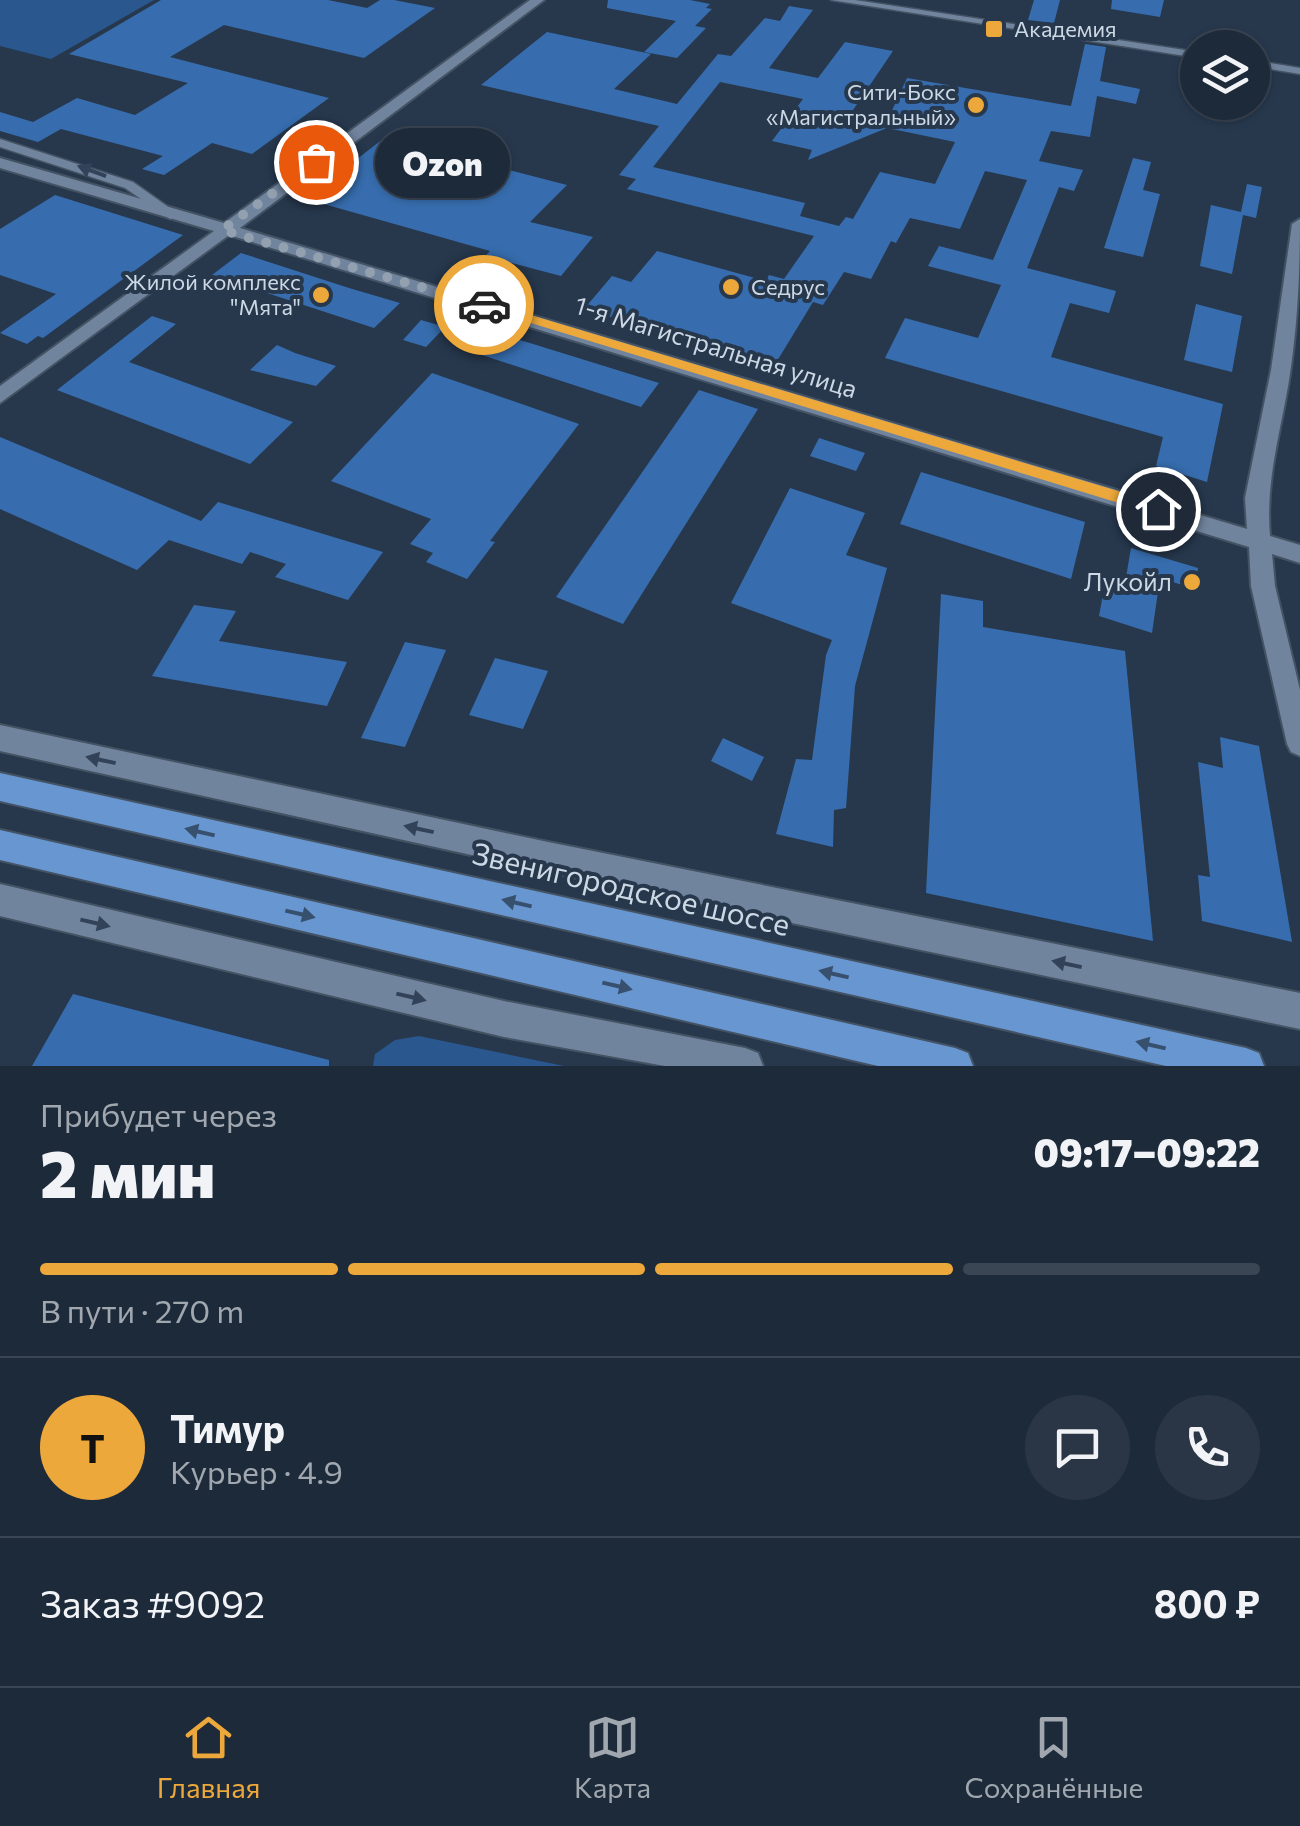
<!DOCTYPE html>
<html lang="ru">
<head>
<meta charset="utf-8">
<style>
  :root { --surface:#1d2a3a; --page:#2a3645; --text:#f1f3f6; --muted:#a0a7af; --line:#3b4654; --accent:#eda83b }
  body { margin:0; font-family:Commissioner,sans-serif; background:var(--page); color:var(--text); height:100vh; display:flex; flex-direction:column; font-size:38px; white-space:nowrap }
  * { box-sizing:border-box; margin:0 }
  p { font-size:32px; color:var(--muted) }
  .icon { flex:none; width:55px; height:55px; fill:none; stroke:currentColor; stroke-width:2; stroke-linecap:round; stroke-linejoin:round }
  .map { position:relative; height:1066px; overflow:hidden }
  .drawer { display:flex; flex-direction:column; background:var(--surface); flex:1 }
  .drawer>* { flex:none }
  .controls { position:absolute; left:1180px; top:30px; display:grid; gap:20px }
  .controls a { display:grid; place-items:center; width:90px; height:90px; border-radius:50%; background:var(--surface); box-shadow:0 2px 8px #0004,0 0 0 2px var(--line); font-size:50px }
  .pin { position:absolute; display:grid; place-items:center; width:85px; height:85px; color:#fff; margin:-42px; border:5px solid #fff; border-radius:50%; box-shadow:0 2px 10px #0007 }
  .courier { position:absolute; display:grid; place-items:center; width:100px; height:100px; margin:-50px; border:8px solid #eda83b; border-radius:50%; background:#fff; color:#222; box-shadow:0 2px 12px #0007 }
  .bubble { position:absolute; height:70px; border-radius:35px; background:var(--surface); box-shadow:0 2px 8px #0004,0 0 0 2px var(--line); font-size:32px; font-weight:800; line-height:70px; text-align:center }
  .head em { font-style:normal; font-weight:800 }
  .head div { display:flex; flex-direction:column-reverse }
  .head { display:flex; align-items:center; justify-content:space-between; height:170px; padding:0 40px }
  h1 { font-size:65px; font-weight:800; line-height:75px }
  .bar { display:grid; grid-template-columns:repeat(4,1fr); gap:15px 10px; align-content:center; height:120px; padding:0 40px }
  .bar i { height:12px; border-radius:8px; background:var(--line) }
  .bar .on { background:var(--accent) }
  .bar p { grid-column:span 4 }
  .line { display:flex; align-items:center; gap:25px; padding:0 40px; border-top:2px solid var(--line) }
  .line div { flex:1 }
  .round { display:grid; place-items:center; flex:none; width:105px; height:105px; border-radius:52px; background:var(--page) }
  .menu { display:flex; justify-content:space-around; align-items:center; height:140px; border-top:2px solid var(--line); background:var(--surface); font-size:28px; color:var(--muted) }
  .menu a { display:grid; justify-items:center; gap:5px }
  .menu .on { color:var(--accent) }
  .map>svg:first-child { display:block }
  .green { fill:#29578e }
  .building { fill:#376dae; fill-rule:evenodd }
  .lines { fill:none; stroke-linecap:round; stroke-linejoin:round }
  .minor-casing { stroke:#445364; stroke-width:3 }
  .tertiary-casing { stroke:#445364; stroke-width:4 }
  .secondary-casing { stroke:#445364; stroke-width:4 }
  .primary-casing { stroke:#445364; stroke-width:4 }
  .minor { fill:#71849d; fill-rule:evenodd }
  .tertiary { fill:#71849d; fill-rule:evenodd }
  .secondary { fill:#71849d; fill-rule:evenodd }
  .primary { fill:#6796d0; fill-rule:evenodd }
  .oneway { fill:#324359 }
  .oneway2 { fill:#37506e }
  .route { fill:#eda83b }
  .done { stroke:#93a0b0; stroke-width:10; stroke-dasharray:0 18 }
  .poi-dot { fill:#eda83b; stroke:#27384d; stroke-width:4 }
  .labels { text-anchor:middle; stroke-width:8; stroke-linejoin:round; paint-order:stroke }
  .far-poi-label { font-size:22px; fill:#cdd8e5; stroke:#27384d; text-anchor:start }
  .street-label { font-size:25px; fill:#cdd8e5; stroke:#27384d }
  .poi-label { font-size:25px; fill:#cdd8e5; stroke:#27384d; text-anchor:end }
  .near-street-label { font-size:30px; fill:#cdd8e5; stroke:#27384d }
</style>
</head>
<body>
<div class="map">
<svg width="1300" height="1066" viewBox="0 0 1300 1066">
  <rect width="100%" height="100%" fill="#27384d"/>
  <path class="green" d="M0 0H154L51 59 0 46Z
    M419 1036 564 1066H373L375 1054 395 1040Z"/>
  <path class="building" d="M161 0H328L367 8 380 0H394L435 8 364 58 224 25 170 57 329 98 252 154 212 143 164 175 142 169 163 156 61 129 38 142 0 131V112L33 122 77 98 135 115 188 83 69 54Z
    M608 0H690L710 4 706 8 712 9 695 26 706 28 677 58 644 52 676 21 607 8Z
    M1034 0H1060L1054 23 1028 20Z
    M1112 0H1164L1160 17 1111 9Z
    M789 6 813 10 769 68 818 78 845 42 893 51 853 110 889 117 907 78 1071 106 1085 44 1106 47 1100 81 1140 89 1136 104 1097 96 1090 137 1051 131 1039 161 1083 170 1074 191 1059 187 1027 268 1116 291 1109 313 1070 303 1051 357 1223 404 1207 482 1156 466 1163 437 885 358 905 318 978 338 1001 285 928 266 939 246 993 260 1027 180 985 171 960 229 910 218 896 243 891 241 871 279 844 272 823 305 813 302 774 366 584 309 612 276 631 282 657 251 766 281 769 275 784 279 814 236 627 189 636 179 619 175 659 126 481 85 547 32 651 54 614 89 677 104 718 54 731 56 765 18 780 21ZM720 82 803 99 772 141 812 150 808 160 887 128 955 142 935 184 880 172 853 219 846 217 839 226 800 216 805 203 653 167Z
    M384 138 567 185 530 222 593 237 561 276 485 256 490 251 306 199Z
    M1133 158 1151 162 1143 190 1160 194 1143 257 1104 248Z
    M1247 184 1262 187 1256 218 1243 215 1232 274 1200 266 1211 205 1241 212Z
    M55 195 183 235 43 338 38 336 27 344 0 333 56 294 0 275V229Z
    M241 253 349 288 400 303 374 328 212 275Z
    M1196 304 1242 316 1232 372 1184 360Z
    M152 316 176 324 129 362 293 422 250 464 57 390Z
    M421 320 445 327 426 347 403 340Z
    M501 334 659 383 641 407 482 355Z
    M277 345 295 353 336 366 316 386 250 370Z
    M432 373 579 424 490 541 495 542 467 579 426 562 433 553 410 544 431 519 331 481Z
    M699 390 758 409 623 624 556 597Z
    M0 437 201 521 218 502 383 552 348 600 275 577 286 564 250 552 242 564 169 540 137 570 0 509Z
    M819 438 865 453 856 471 810 456Z
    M921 472 1085 522 1071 579 900 524Z
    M790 488 865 513 846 555 887 568 855 686 846 808 834 810 833 847 776 834 796 759 812 760 826 655 832 640 731 603Z
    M1131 548 1198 568 1195 589 1160 578 1152 633 1099 616 1104 589 1123 595Z
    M941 594 983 601V627L1125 651 1153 941 926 893Z
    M194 605 236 611 219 641 347 662 327 706 152 676Z
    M405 642 446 650 405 747 361 738Z
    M495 658 548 671 523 729 469 715Z
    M1220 737 1259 746 1292 942 1202 921 1198 875 1210 877 1198 762 1223 768Z
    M723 738 764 757 752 781 711 761Z
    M73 994 329 1060V1066H32Z"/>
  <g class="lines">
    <g class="minor-casing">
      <path id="minor" d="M831 0H855L1198 52V58Z
        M1252 60 1300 68V74L1252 66Z
        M0 139 133 182 181 216 170 219 125 188 0 147Z"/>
    </g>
    <g class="tertiary-casing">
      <path id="tertiary" d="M530 0H544L240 228 1247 529 1245 498 1271 370 1292 224 1300 219C1300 269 1298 317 1291 367 1283 426 1265 475 1270 536L1300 545V563L1272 554 1275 586 1300 690V756L1291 752 1287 744 1251 586 1249 547 229 235 0 403V386L214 231 0 168V158L224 223Z"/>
    </g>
    <g class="secondary-casing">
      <path id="secondary" d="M0 725 548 842 1300 993V1029L548 872 0 751Z
        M0 884 504 1001 745 1048 758 1053 763 1066H665L504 1037 0 916Z"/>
    </g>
    <g class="primary-casing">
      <path id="primary" d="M0 773 1246 1048 1259 1053 1264 1066H1166L0 801Z
        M0 830 955 1048 968 1053 973 1066H878L0 860Z"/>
    </g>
    <use href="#minor" class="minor"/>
    <use href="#tertiary" class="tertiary"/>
    <use href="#secondary" class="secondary"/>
    <use href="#primary" class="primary"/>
  </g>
  <defs><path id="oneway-solid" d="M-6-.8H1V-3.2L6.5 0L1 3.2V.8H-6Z" transform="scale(2.5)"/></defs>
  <g class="oneway">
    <use href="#oneway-solid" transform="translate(92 171) rotate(-160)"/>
    <use href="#oneway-solid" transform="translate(101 760) rotate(-168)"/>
    <use href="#oneway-solid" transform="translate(419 829) rotate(-168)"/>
    <use href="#oneway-solid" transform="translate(95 923) rotate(13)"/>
    <use href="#oneway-solid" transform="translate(1067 964) rotate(-168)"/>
    <use href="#oneway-solid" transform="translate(411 997) rotate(13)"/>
  </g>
  <g class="oneway2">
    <use href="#oneway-solid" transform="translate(200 832) rotate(-167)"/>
    <use href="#oneway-solid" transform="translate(517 903) rotate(-167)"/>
    <use href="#oneway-solid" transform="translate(300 914) rotate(13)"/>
    <use href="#oneway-solid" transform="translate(834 974) rotate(-167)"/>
    <use href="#oneway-solid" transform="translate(617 986) rotate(13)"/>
    <use href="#oneway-solid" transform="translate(1151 1045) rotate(-167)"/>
  </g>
  <path class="route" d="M484 301 1158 503 1166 509 1158 515 479 307V302Z"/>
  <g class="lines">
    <path class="done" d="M316 162 222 230 484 305"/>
  </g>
  <g class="poi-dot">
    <rect x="984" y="19" width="20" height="20" rx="5"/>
    <circle cx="976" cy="105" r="10"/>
    <circle cx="731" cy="287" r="10"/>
    <circle cx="321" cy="295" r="10"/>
    <circle cx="1192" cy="582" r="10"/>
  </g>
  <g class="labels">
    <g class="far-poi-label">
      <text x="1014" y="37">Академия</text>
      <text x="956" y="100" text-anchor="end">Сити-Бокс<tspan x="956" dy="25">«Магистральный»</tspan></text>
      <text x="301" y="290" text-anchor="end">Жилой комплекс<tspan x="301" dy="25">"Мята"</tspan></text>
      <text x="751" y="295">Седрус</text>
    </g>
    <g class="street-label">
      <text transform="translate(716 347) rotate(17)" y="9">1-я Магистральная улица</text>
    </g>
    <g class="poi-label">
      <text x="1172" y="591">Лукойл</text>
    </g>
    <g class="near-street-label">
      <text transform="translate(631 890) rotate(13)" y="10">Звенигородское шоссе</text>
    </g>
  </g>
</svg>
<div class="controls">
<a><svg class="icon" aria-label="layers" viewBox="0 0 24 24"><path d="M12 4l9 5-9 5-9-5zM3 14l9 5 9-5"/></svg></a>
</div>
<div class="pin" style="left:316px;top:162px;background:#ea580c"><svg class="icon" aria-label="bag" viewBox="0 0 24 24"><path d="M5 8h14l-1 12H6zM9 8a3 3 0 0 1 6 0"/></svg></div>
<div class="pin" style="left:1158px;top:509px;background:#1f2937"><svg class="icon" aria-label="home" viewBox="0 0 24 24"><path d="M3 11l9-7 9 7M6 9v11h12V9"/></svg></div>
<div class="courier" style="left:484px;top:305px"><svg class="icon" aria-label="car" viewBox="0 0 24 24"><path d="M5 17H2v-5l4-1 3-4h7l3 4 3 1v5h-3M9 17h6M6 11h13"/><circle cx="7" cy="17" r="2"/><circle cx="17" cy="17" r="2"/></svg></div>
<div class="bubble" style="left:375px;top:128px;width:135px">Ozon</div>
</div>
<section class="drawer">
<div class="head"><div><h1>2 мин</h1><p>Прибудет через</p></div><em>09:17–09:22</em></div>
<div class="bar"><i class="on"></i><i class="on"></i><i class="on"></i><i></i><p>В пути · 270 m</p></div>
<div class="line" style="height:180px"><b class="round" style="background:var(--accent);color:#111">Т</b><div><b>Тимур</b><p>Курьер · 4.9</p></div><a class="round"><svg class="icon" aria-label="chat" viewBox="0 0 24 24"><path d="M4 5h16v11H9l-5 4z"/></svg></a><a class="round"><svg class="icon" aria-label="phone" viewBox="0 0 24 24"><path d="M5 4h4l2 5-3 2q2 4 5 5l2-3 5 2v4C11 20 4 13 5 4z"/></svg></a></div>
<div class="line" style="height:130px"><div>Заказ #9092</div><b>800 ₽</b></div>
</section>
<nav class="menu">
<a class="on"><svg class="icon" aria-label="home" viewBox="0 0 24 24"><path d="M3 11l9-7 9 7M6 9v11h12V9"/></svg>Главная</a>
<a><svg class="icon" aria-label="map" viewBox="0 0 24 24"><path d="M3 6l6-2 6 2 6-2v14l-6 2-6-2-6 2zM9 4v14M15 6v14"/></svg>Карта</a>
<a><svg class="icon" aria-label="saved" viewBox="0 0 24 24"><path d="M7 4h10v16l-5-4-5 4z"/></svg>Сохранённые</a>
</nav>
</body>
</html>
